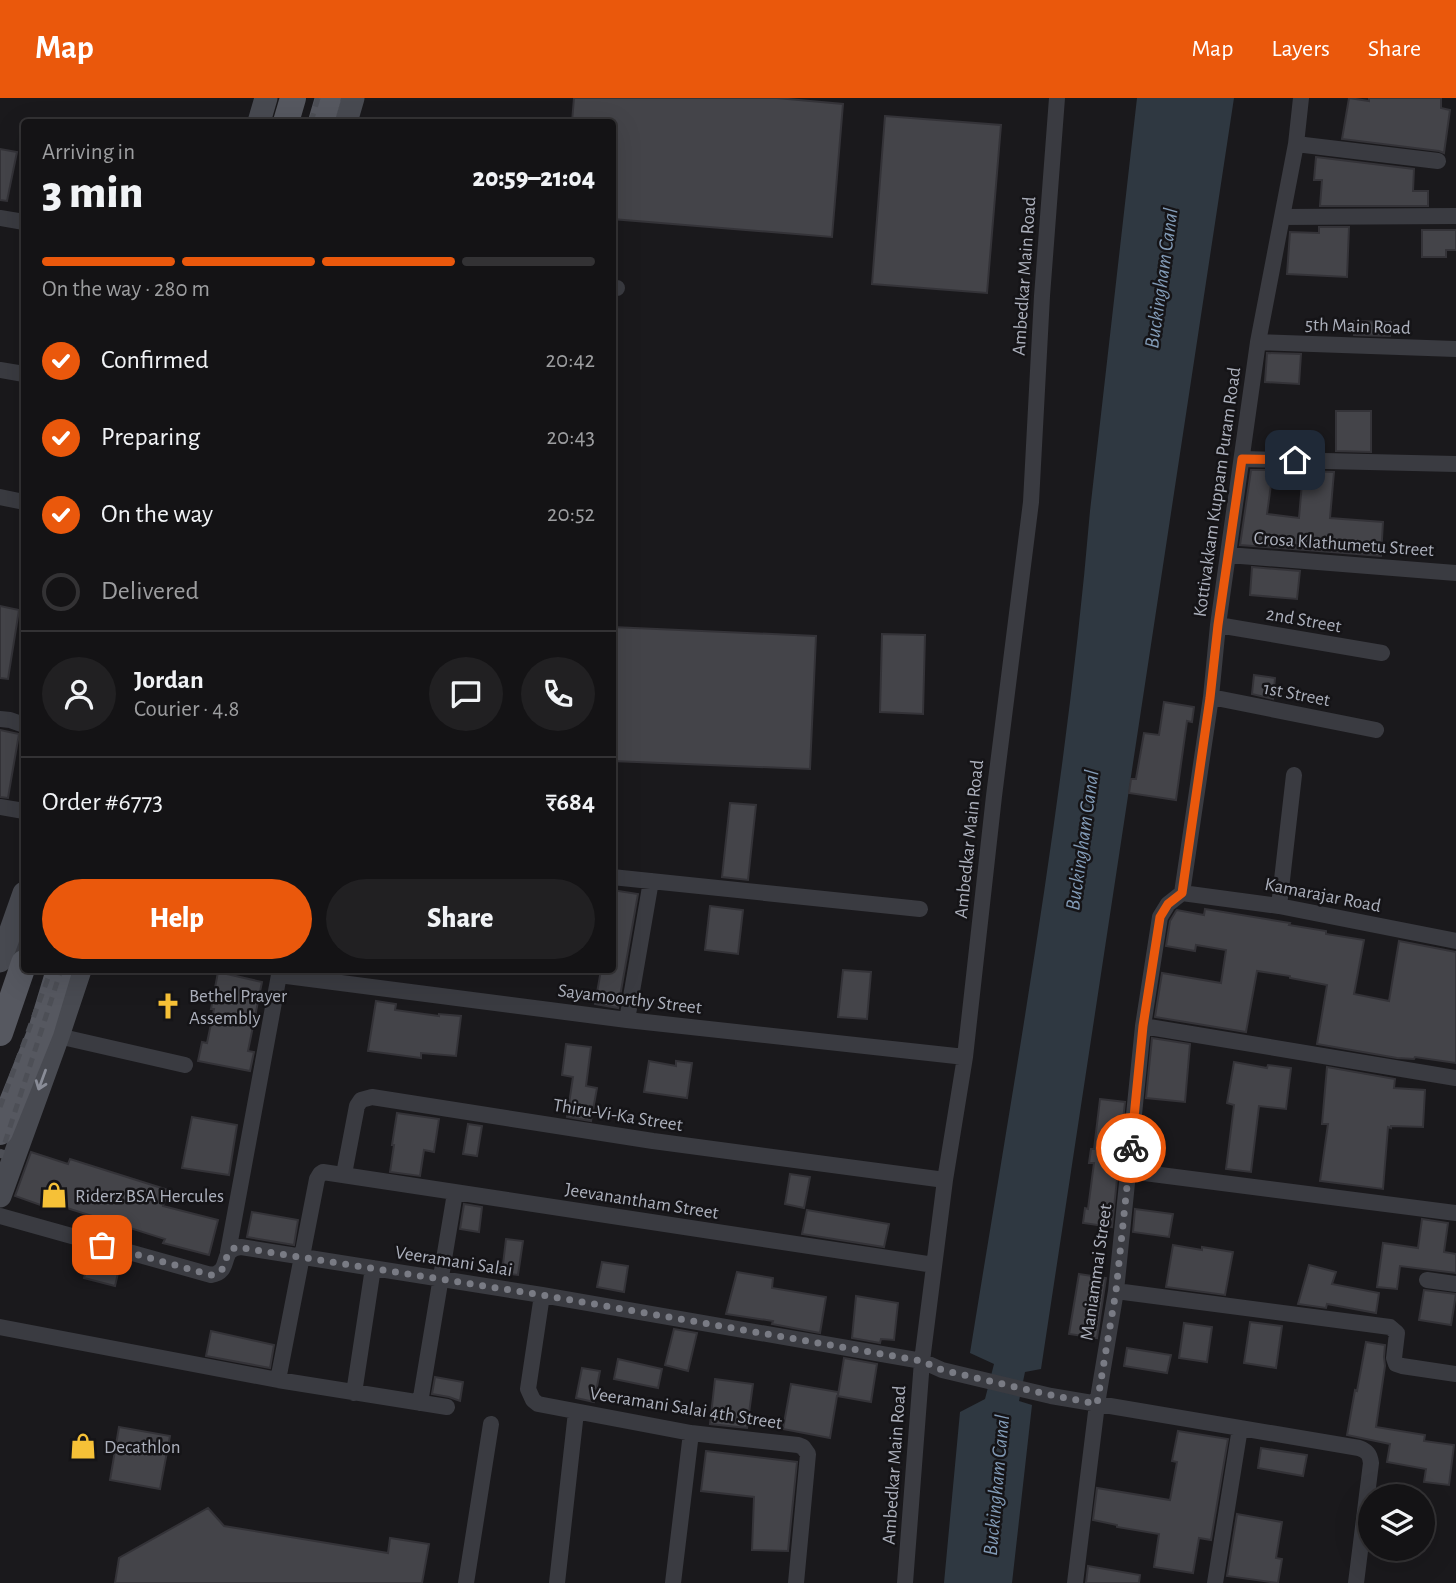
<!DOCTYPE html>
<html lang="en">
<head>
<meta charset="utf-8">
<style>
  :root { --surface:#141315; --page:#212022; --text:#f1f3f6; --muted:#9d9ea0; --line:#333234; --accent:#ea580c }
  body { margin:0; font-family:"Alegreya Sans",sans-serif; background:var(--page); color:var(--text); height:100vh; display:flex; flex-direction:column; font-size:26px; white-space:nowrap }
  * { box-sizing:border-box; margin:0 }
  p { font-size:23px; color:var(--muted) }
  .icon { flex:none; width:38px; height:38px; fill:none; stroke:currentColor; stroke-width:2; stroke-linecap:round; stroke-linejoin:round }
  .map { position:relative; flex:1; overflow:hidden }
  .sheet { position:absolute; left:21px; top:21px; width:595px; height:854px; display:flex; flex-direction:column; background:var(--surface); border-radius:7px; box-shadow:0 7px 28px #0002,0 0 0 2px var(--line) }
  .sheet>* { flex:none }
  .tools { position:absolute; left:1358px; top:1386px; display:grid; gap:14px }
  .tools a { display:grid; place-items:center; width:77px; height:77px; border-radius:50%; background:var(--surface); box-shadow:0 7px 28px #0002,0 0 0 2px var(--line); font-size:35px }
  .pin { position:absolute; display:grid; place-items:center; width:60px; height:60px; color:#fff; margin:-30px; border-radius:14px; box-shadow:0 4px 10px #0006 }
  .courier { position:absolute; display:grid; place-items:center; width:70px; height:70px; margin:-35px; border:5px solid #ea580c; border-radius:50%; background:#fff; color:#222; box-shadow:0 2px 9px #0007 }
  .overview em { font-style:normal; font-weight:800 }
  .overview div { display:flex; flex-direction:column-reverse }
  .overview { display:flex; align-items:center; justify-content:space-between; height:119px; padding:0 21px }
  h1 { font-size:46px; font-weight:800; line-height:52px }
  .bar { display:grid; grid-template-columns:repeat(4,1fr); gap:10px 7px; align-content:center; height:84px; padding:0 21px }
  .bar i { height:9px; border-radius:5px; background:var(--line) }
  .bar .current { background:var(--accent) }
  .bar p { grid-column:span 4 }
  .line { display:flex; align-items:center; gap:18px; padding:0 21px; border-top:2px solid var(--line) }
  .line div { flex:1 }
  .round { display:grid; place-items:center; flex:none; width:74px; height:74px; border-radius:37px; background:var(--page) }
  ol { padding:0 21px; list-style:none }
  li { display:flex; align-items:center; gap:21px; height:77px }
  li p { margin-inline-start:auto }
  li .icon { padding:7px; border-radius:50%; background:var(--accent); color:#fff; stroke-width:4 }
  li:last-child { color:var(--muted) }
  li i { width:38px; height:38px; border:4px solid var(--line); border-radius:50% }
  .cta { display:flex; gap:14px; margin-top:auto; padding:14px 21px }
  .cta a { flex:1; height:80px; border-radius:42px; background:var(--accent); color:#fff; font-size:28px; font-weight:800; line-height:80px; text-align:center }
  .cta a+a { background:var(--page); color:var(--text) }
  header { display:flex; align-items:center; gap:42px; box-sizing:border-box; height:98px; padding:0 35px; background:var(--accent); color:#fff }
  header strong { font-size:33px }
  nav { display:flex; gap:38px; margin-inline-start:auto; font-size:24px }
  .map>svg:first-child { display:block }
  .water { fill:#2f3841 }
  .building { fill:#444449; stroke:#343338; stroke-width:2 }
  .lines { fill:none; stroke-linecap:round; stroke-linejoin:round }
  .street { stroke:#3a3b41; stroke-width:16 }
  .secondary { stroke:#484a51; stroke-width:23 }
  .primary { stroke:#565860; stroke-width:26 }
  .rail { stroke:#4d4f56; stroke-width:5; stroke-dasharray:9 7; stroke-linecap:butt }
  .oneway { stroke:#898c97 }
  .done { stroke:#797b84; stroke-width:7; stroke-dasharray:0 12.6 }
  .route { stroke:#ea580c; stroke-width:9 }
  .labels { text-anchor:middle; stroke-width:5; stroke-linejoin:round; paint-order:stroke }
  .street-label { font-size:19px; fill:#acb0bc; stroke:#151417 }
  .poi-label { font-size:19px; fill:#acb0bc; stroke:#151417; text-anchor:start }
  .water-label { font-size:21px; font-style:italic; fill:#829bb7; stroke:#151417 }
</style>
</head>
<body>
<header>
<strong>Map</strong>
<nav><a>Map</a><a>Layers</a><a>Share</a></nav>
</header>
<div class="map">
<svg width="1456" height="1485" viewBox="0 0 1456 1485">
  <rect width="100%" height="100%" fill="#1a191c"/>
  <path class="water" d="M1137 0H1234L1041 1271 1025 1274 1019 1303 1032 1307 1012 1485H944L960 1314 985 1301 994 1266 970 1255C1015 975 1066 696 1090 413Z"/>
  <path class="building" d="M574 0H777L843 6 832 139 612 121V24H572Z
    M1349 0 1369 3V0H1441V10L1450 12 1444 55 1439 53 1342 41Z
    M885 18 1001 27 987 195 872 186Z
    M0 51 17 54 7 103 0 102Z
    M1316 59 1414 71 1413 93H1428V108H1320L1322 82H1314Z
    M1319 129H1349L1347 179 1287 176 1290 134 1319 135Z
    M1422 132H1456V152H1446V159H1422Z
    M1354 223 1391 224 1390 238 1354 237Z
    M1267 255 1301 256 1299 286 1265 284Z
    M1336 313H1371V354L1336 353Z
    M1251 372H1273L1267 416 1299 420 1303 373 1334 374 1330 420 1383 424 1381 458 1240 447Z
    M1252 469 1300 473 1297 501 1250 497Z
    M0 508 19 512 8 581 0 580Z
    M612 529 816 538 810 671 612 663Z
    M882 536 925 537 923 616 880 614Z
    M1254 577 1275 580 1273 601 1252 596Z
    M1164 604 1194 609 1192 624 1187 623 1176 702 1129 695 1131 681H1136L1144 635 1159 637Z
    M0 632 19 636 8 700 0 699Z
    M730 705 756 707 748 782 722 779Z
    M612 792 638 796 618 910 595 906 601 872H612Z
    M710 808 743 812 738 856 705 852Z
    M1205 811 1290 825 1289 827 1326 833V836L1364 842 1354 896 1389 903 1399 843 1456 854V965L1415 959 1414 961 1397 960 1317 946 1327 887 1290 880V878L1257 873 1246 934 1155 919 1162 875 1221 885 1226 852 1196 847 1195 853 1166 848 1170 823 1176 813 1177 812 1204 817Z
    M843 872 871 874 867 921 838 919Z
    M218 874 262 884 248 953 254 954 250 973 198 963 202 944 207 945 214 911H211Z
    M376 903 396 906 395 912 439 918V916L461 918 456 958 421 955V960L368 953Z
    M1152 940 1190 946 1185 1004 1146 1000Z
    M566 946 591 949 586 988 597 990 591 1023 567 1019 573 979 562 977Z
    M649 963 676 968V963L692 965 687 1000 644 994Z
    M1234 964 1267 970 1268 967 1291 970 1286 1011 1259 1008 1251 1074 1226 1071 1234 1007 1227 1005Z
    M1327 969 1395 981 1394 990 1425 992 1423 1029 1391 1028V1030L1388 1029 1383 1091 1320 1083 1328 1026H1322Z
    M1100 1001 1125 1004 1112 1129 1083 1125 1085 1110 1088 1111 1094 1065H1089L1091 1051H1094Z
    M397 1015 439 1021 434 1054 424 1052 420 1078 390 1074 394 1047H392Z
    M192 1019 237 1027 229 1077 182 1070Z
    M468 1026 482 1028 477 1058 463 1056Z
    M31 1054 68 1066 70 1061 168 1092 163 1108 218 1122 209 1157 163 1145 165 1141 48 1104 46 1109 15 1098Z
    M790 1076 810 1079 804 1110 785 1106Z
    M464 1106 482 1109 479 1134 460 1131Z
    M1135 1111 1173 1116 1169 1139 1133 1134Z
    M807 1112 889 1126 884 1149 802 1136Z
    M252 1114 298 1122 294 1147 247 1139Z
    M1422 1121 1448 1125 1444 1154 1456 1156V1175L1400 1168 1397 1191 1377 1189 1383 1145 1418 1150Z
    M506 1141 523 1143 518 1177 502 1175Z
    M1173 1147 1202 1152V1149L1233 1154 1225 1197 1166 1189Z
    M89 1163 119 1171 115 1188 84 1180Z
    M602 1164 628 1168 624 1194 597 1189Z
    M1309 1167 1336 1174 1332 1186 1379 1195 1376 1215 1327 1206 1326 1210 1298 1206Z
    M737 1174 773 1180 772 1190 826 1199 820 1235 772 1226 773 1223 726 1216Z
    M1079 1176 1106 1180 1097 1240 1069 1236Z
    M1424 1192 1456 1196 1451 1227 1419 1222Z
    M856 1198 898 1205 894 1242 881 1241 880 1245 852 1240Z
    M1250 1224 1282 1228 1276 1270 1244 1265Z
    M1184 1225 1212 1229 1207 1264 1179 1260Z
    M674 1231 697 1235 688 1273 665 1267Z
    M211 1233 274 1247 270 1270 206 1258Z
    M1366 1244 1385 1247 1384 1259 1385 1268 1376 1329 1425 1337 1424 1343 1454 1347 1449 1387 1424 1384 1426 1371 1387 1364 1390 1346 1347 1337 1355 1292 1357 1293Z
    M1127 1250 1171 1257 1167 1275 1124 1268Z
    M844 1260 877 1266 871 1304 837 1298 830 1340 783 1331 791 1286 838 1294V1297Z
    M618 1261 662 1271 658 1290 614 1281Z
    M582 1270 600 1273 594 1304 576 1300Z
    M435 1279 463 1284 460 1303 449 1299 432 1296Z
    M715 1281 753 1286 747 1330 710 1326Z
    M119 1329 170 1338 160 1391 110 1382Z
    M1178 1333 1228 1341 1211 1442 1199 1440 1193 1475 1154 1469 1159 1436 1117 1429V1427L1093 1422 1097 1390 1170 1402 1177 1364 1172 1363Z
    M1261 1350 1307 1357 1303 1378 1258 1370Z
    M706 1353 797 1364 788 1453 752 1452 754 1399 701 1393Z
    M208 1410 224 1428 388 1455 390 1440 429 1446 422 1485H115L119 1460Z
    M1237 1416 1282 1424 1276 1460 1282 1461 1278 1485 1227 1478Z
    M1088 1468 1140 1477 1139 1485H1086Z"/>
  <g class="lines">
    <path class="street" d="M1296 46 1438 63
      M1282 119 1456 118
      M0 120 24 124
      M612 190H617
      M1258 244 1456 251
      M0 272 24 276
      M1242 361 1456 366
      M0 399 24 404
      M1228 457 1456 475
      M1218 527 1382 555
      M1211 599 1376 632
      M0 621 10 622 24 627
      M0 709 24 713
      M612 779 920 811
      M1182 795 1211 599 1218 527 1258 244 1296 46 1301 0
      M1182 795 1279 808 1456 843
      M1279 808 1294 677
      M0 843 24 850
      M627 922 651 783
      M1143 928 1456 980
      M58 938 185 967
      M1129 1073 1456 1115
      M344 1076 357 1008 361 1002 372 999 653 1043 945 1082
      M0 1118 211 1177C233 1174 218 1151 241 1149L542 1197 922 1263 942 1272 1051 1298 1359 1350C1367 1353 1370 1356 1371 1365L1356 1485
      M228 1154 279 877 627 922 965 959
      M1427 1182 1456 1186
      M1116 1193 1390 1229 1397 1235 1394 1260 1396 1266 1402 1268 1456 1276
      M542 1197 528 1291 533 1302 538 1306 691 1335 798 1347 803 1349 808 1356 796 1485
      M0 1229 278 1282 447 1309
      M278 1282 317 1081 320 1076 323 1074 934 1167
      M354 1295 373 1170
      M420 1305 455 1095
      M466 1485 491 1326
      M557 1485 576 1314
      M673 1485 691 1335
      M905 1485 922 1263 945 1082 965 959 994 698 1031 404 1042 198 1057 0
      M1075 1485 1097 1306 1116 1193 1143 928 1160 819 1168 806 1182 795
      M1215 1485 1240 1330"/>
    <path class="secondary" d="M259 24 266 0
      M346 24 353 0
      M0 863 24 795
      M0 1098 58 938 80 872"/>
    <path class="primary" d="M286 24 293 0
      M321 24 328 0
      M0 935 24 865
      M0 1034 41 932 59 872"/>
    <path class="rail" d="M311 24 318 0
      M0 1009 51 872
      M0 1060 61 872"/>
  </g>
  <defs><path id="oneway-shaft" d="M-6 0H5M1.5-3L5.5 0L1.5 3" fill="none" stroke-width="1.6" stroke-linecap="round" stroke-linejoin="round" transform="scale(1.75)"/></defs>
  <use class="oneway" href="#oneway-shaft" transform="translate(42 982) rotate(110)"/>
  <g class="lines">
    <path class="done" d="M102 1147 211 1177C224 1176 225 1165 228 1154L236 1149 542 1197 922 1263 942 1272 1046 1296 1097 1306 1116 1193 1131 1050"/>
    <path class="route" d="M1131 1050 1143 928 1160 819 1168 806 1182 795 1210 600 1218 527 1242 361 1295 362"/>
  </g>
  <defs>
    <g id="church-bare" transform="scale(2.1)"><path d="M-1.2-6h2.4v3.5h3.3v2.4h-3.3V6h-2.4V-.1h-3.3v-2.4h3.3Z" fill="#f6c137" stroke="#151417" stroke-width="2.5" paint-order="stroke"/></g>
    <g id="shop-bare" transform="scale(2.1)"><path d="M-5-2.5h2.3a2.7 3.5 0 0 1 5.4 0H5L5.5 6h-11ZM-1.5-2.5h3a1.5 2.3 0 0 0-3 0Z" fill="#f6c137" stroke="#151417" stroke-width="2.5" paint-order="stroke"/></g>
  </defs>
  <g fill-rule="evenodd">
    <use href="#church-bare" x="168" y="908"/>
    <use href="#shop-bare" x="54" y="1097"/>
    <use href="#shop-bare" x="83" y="1348"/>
  </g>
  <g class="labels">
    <g class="street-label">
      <text transform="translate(1023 178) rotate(-86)" y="7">Ambedkar Main Road</text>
      <text transform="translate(1358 227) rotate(2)" y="7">5th Main Road</text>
      <text transform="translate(1216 394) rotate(-82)" y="7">Kottivakkam Kuppam Puram Road</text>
      <text transform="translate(1344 445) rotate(4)" y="7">Crosa Klathumetu Street</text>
      <text transform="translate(1304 521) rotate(10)" y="7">2nd Street</text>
      <text transform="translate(1297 595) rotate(11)" y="7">1st Street</text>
      <text transform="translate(968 741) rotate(-84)" y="7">Ambedkar Main Road</text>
      <text transform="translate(1323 796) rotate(11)" y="7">Kamarajar Road</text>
      <text transform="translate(630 900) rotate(7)" y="7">Sayamoorthy Street</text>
      <text transform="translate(618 1016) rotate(9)" y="7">Thiru-Vi-Ka Street</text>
      <text transform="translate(642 1102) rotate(9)" y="7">Jeevanantham Street</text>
      <text transform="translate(454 1162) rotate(9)" y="7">Veeramani Salai</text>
      <text transform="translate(1095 1174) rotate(-82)" y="7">Maniammai Street</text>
      <text transform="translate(686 1309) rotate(9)" y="7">Veeramani Salai 4th Street</text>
      <text transform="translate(893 1367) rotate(-86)" y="7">Ambedkar Main Road</text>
    </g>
    <g class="poi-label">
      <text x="189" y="904">Bethel Prayer<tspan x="189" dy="22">Assembly</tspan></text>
      <text x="75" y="1104">Riderz BSA Hercules</text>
      <text x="104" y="1355">Decathlon</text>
    </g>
    <g class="water-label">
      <text transform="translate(1161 180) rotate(-82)" y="7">Buckingham Canal</text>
      <text transform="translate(1082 742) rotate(-82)" y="7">Buckingham Canal</text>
      <text transform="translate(996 1387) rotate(-85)" y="7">Buckingham Canal</text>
    </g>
  </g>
</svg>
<div class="tools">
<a><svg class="icon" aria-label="layers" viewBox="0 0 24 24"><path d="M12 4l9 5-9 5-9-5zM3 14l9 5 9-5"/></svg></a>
</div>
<div class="pin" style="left:102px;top:1147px;background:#ea580c"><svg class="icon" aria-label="bag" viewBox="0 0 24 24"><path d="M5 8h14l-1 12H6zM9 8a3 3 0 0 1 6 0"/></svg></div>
<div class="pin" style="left:1295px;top:362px;background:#1f2937"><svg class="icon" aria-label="home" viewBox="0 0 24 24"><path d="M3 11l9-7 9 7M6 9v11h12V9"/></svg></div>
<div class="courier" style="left:1131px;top:1050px"><svg class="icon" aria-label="bike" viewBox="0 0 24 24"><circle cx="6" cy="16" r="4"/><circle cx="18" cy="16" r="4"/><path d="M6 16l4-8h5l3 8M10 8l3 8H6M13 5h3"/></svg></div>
<section class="sheet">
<div class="overview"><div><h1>3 min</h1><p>Arriving in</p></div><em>20:59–21:04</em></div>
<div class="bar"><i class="current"></i><i class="current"></i><i class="current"></i><i></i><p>On the way · 280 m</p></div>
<ol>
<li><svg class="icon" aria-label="check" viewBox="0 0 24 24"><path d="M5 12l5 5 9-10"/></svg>Confirmed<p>20:42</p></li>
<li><svg class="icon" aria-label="check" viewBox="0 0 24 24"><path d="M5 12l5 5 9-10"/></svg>Preparing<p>20:43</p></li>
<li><svg class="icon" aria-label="check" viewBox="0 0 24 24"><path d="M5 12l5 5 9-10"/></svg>On the way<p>20:52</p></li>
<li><i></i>Delivered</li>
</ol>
<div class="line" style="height:126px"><a class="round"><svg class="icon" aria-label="person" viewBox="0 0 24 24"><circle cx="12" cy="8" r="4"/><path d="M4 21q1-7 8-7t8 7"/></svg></a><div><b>Jordan</b><p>Courier · 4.8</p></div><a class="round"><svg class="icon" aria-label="chat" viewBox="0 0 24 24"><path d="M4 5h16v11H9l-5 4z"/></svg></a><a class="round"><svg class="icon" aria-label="phone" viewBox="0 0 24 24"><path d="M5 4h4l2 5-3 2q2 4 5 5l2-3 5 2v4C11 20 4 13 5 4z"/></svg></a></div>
<div class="line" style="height:91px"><div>Order #6773</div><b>₹684</b></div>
<div class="cta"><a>Help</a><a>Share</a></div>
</section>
</div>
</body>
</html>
